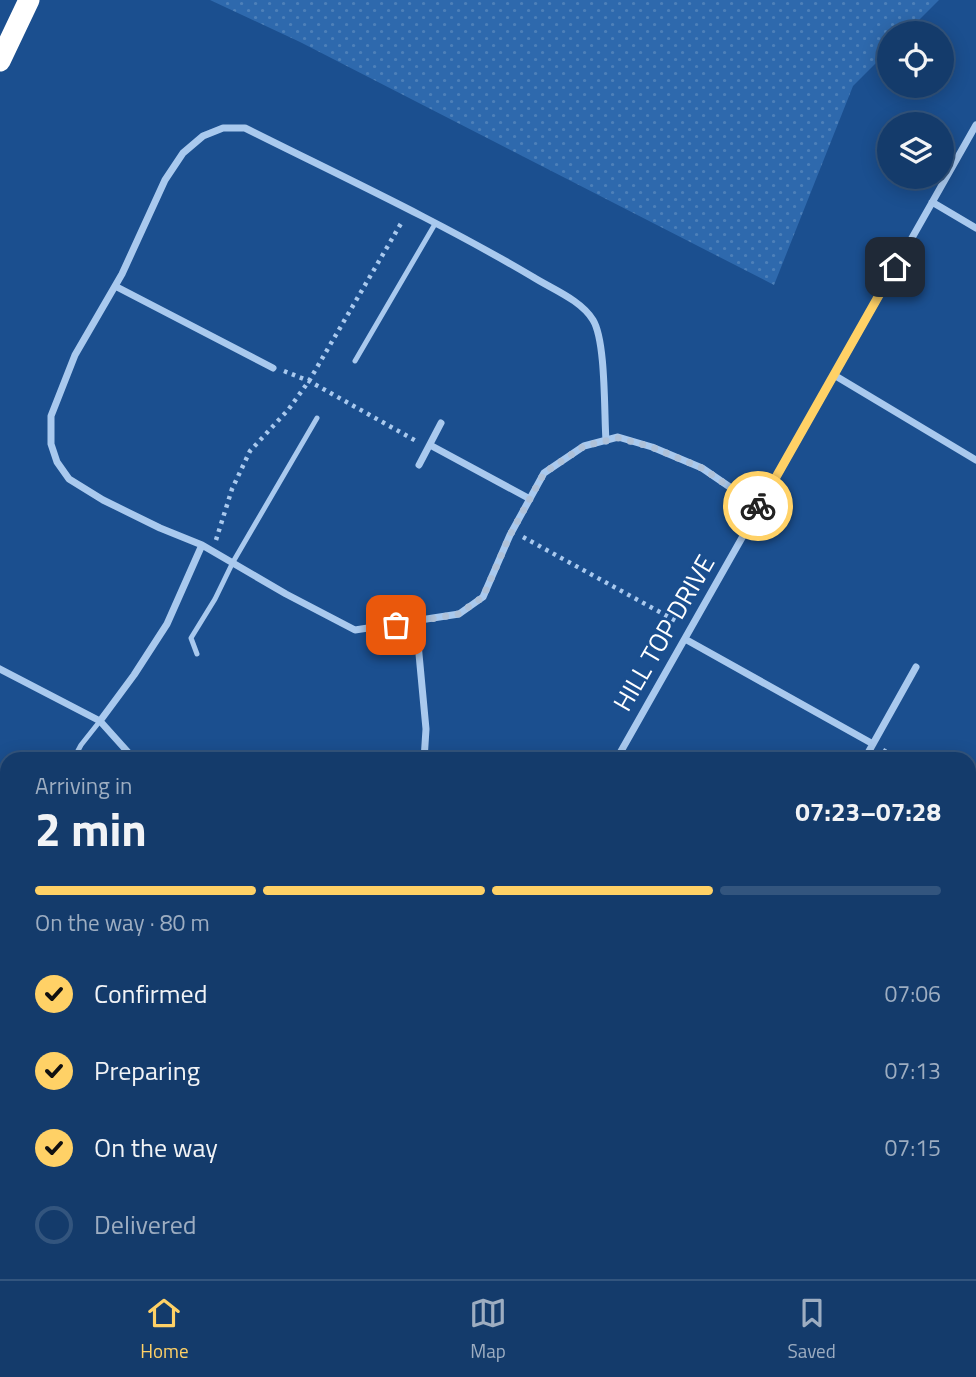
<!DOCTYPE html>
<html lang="en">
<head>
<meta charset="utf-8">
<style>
  :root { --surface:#143b6b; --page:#214673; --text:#f1f3f6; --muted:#9dadc1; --line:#33557e; --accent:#ffd166 }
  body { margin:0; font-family:"Titillium Web",sans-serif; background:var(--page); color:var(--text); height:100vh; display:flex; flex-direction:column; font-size:26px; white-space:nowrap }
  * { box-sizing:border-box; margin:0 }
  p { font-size:23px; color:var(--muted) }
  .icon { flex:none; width:38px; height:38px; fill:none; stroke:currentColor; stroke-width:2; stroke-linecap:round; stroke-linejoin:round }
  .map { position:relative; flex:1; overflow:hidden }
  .sheet { position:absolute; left:0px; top:752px; width:976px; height:527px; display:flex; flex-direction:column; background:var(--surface); border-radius:21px 21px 0 0; box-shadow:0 4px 18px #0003,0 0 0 2px var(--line) }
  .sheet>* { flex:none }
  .buttons { position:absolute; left:877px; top:21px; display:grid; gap:14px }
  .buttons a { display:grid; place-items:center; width:77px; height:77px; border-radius:50%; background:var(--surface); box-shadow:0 4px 18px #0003,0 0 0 2px var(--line); font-size:35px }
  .pin { position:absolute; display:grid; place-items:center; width:60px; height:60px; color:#fff; margin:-30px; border-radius:14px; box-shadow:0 4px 10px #0006 }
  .courier { position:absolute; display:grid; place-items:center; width:70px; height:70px; margin:-35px; border:5px solid #ffd166; border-radius:50%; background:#fff; color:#222; box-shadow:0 2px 9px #0007 }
  .head em { font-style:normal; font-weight:700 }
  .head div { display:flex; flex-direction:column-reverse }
  .head { display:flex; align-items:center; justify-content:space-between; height:119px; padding:0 35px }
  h1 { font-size:46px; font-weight:700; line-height:52px }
  .bar { display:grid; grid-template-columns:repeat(4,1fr); gap:10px 7px; align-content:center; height:84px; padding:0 35px }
  .bar i { height:9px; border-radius:5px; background:var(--line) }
  .bar .current { background:var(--accent) }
  .bar p { grid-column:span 4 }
  ol { padding:0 35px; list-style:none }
  li { display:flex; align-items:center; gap:21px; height:77px }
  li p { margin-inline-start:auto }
  li .icon { padding:7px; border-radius:50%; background:var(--accent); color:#111; stroke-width:4 }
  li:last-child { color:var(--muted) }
  li i { width:38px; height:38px; border:4px solid var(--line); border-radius:50% }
  .tabs { display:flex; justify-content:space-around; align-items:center; height:98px; border-top:2px solid var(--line); background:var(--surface); font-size:19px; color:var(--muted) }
  .tabs a { display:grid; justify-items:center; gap:4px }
  .tabs .current { color:var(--accent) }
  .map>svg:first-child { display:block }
  .grass { fill:url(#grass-dots) }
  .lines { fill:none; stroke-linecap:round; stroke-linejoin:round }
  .path { stroke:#a9c9ee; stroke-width:4.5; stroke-dasharray:3.5 5; stroke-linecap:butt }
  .service { stroke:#a9c9ee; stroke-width:5 }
  .minor { stroke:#a9c9ee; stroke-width:7 }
  .motorway { stroke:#fff; stroke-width:21 }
  .done { stroke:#afc1d8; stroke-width:7; stroke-dasharray:0 12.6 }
  .route { stroke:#ffd166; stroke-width:9 }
  .labels { text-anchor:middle; stroke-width:5; stroke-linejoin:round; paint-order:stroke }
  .street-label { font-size:26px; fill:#fff; stroke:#1b4f8f }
</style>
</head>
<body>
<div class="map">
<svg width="976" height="1279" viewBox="0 0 976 1279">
  <defs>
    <pattern id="grass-dots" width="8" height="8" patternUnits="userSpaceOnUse" patternTransform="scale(1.75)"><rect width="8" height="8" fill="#2e69ad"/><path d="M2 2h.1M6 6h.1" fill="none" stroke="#4d80b9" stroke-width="1.8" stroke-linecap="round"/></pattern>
  </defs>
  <rect width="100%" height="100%" fill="#1b4f8f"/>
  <path class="grass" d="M210 0H939L906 33H889V50L853 86 774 285 300 42Z"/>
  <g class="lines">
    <path class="path" d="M284 371 309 381 418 442
      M523 537 678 622
      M216 540 232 489 250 451 288 410 309 381 403 220
      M883 750 900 760
      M970 797 976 801
      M0 1033 7 1020
      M0 1203 7 1207
      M122 1272 127 1275 128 1279"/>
    <path class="service" d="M355 361 435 224
      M197 654 191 638 215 599 233 562 317 418
      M73 760 81 745 100 721
      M0 940 7 928"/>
    <path class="minor" d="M932 202 976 228
      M115 286 273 368
      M834 375 976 460
      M430 445 530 499
      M419 465 441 423
      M202 545 286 594 355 630 459 614 483 597 510 535 544 473 584 446 618 437 652 447 702 468 759 507
      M416 622 426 729 424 760
      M685 639 873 744
      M0 669 100 721 135 760
      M100 721 134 675 167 624 202 545 160 528 103 500 69 479 57 462 51 444V416L75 355 122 274 165 180 183 153 203 136 223 128H245C341 176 440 222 533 277 552 289 581 300 593 320 606 341 604 413 606 441
      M616 760 976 125
      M864 760 916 667
      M970 958 976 953
      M0 1067 7 1070
      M970 1178 976 1176
      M338 1272 351 1279
      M854 1272 855 1279
      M324 1279 327 1272"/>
    <path class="motorway" d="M0 61 29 0"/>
  </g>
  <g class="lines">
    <path class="done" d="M396 625 458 614 483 597 510 535 544 473 584 446 618 438 652 447 702 468 758 506"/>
    <path class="route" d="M758 506 759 507 763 500 895 267"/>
  </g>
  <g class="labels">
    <g class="street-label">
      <text transform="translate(664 633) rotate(-60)" y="9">HILL TOP DRIVE</text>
    </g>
  </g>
</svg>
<div class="buttons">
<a><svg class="icon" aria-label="locate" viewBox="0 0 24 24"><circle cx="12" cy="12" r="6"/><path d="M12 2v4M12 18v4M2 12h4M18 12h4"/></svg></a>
<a><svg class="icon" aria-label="layers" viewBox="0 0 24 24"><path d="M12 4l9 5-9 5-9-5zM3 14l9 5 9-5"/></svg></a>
</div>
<div class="pin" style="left:396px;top:625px;background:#ea580c"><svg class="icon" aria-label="bag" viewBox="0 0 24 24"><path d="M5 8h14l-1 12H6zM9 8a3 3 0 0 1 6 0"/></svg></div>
<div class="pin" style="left:895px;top:267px;background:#1f2937"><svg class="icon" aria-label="home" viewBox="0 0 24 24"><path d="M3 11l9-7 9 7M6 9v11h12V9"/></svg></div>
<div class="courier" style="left:758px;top:506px"><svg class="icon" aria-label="bike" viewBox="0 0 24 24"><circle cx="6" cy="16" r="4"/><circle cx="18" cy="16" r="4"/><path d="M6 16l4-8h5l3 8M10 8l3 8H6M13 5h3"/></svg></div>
<section class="sheet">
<div class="head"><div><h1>2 min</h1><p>Arriving in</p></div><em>07:23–07:28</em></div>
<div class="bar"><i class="current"></i><i class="current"></i><i class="current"></i><i></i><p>On the way · 80 m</p></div>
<ol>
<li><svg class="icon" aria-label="check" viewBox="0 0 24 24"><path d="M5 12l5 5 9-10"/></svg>Confirmed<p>07:06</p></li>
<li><svg class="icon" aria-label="check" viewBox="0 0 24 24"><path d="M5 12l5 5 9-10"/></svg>Preparing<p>07:13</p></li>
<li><svg class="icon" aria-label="check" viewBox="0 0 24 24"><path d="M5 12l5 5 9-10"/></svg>On the way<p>07:15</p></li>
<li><i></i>Delivered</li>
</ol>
</section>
</div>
<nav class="tabs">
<a class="current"><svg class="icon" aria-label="home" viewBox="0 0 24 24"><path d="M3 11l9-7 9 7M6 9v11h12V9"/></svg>Home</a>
<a><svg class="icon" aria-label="map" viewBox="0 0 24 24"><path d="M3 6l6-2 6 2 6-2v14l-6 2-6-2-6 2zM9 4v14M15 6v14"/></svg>Map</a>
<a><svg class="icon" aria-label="saved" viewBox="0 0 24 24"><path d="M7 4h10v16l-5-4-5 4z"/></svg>Saved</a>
</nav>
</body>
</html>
